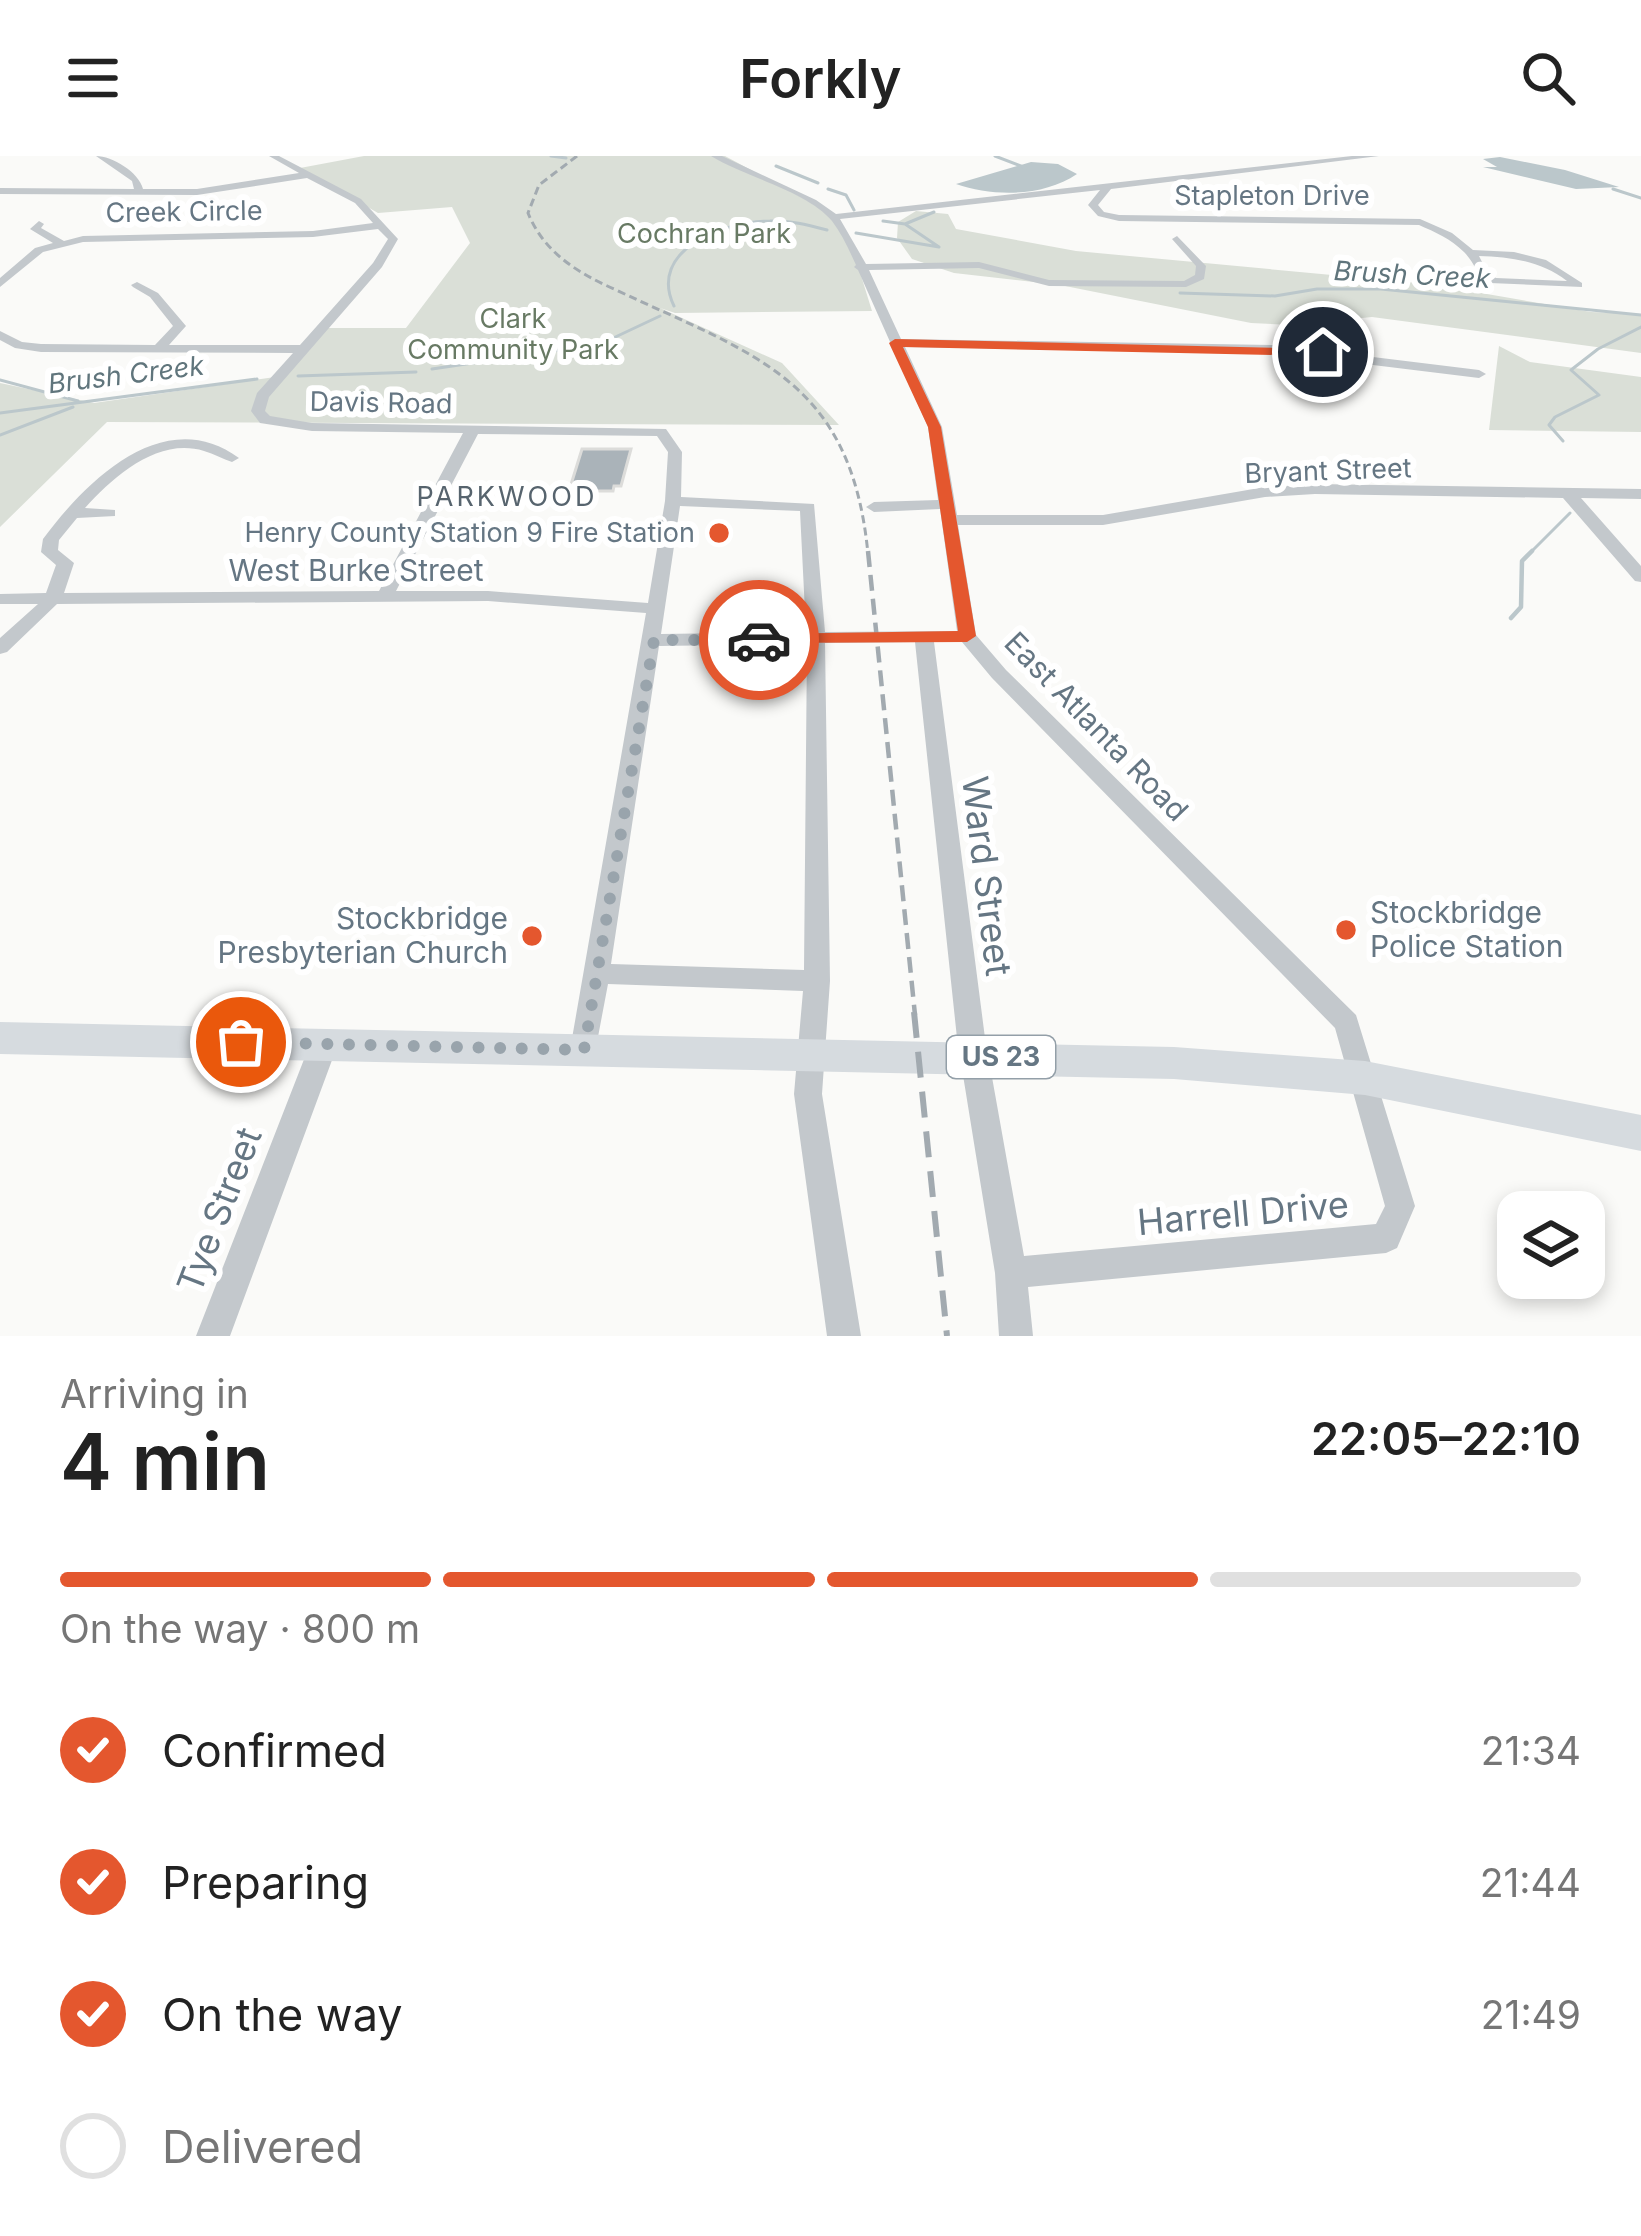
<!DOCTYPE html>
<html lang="en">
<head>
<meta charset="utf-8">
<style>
  :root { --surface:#fff; --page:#f2f2f2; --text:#222; --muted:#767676; --line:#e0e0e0; --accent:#e4572e }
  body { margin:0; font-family:Inter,sans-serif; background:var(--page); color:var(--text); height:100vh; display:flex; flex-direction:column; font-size:45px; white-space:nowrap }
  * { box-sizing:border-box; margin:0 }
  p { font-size:39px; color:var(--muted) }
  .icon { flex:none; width:66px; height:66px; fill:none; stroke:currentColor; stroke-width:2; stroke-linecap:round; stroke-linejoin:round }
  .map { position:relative; height:1180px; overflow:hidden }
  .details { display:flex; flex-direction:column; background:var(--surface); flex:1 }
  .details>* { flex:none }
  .controls { position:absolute; left:1497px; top:1035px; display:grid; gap:24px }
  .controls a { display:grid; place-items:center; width:108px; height:108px; border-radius:24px; background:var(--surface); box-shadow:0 6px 18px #0003; font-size:60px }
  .pin { position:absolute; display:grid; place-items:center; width:102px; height:102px; color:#fff; margin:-51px; border:6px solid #fff; border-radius:50%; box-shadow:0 3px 12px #0007 }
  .courier { position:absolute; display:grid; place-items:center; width:120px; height:120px; margin:-60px; border:9px solid #e4572e; border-radius:50%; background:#fff; color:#222; box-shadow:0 3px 15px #0007 }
  .headline em { font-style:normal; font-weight:600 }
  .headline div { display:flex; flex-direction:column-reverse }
  .headline { display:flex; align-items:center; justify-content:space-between; height:204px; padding:0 60px }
  h1 { font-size:78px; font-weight:600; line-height:90px }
  .bar { display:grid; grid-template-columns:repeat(4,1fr); gap:18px 12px; align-content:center; height:144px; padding:0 60px }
  .bar i { height:15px; border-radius:9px; background:var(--line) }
  .bar .current { background:var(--accent) }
  .bar p { grid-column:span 4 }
  ol { padding:0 60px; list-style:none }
  li { display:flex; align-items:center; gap:36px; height:132px }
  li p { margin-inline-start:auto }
  li .icon { padding:12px; border-radius:50%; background:var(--accent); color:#fff; stroke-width:4 }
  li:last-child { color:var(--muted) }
  li i { width:66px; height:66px; border:6px solid var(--line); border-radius:50% }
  header { display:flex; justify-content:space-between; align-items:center; height:156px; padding:0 60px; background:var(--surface); font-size:54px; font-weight:600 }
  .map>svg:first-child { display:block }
  .green { fill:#dadfd7 }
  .water { fill:#bbc7cb }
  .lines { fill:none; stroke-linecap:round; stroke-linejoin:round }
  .stream-far1 { stroke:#bbc7cb; stroke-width:3 }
  .stream { stroke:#bbc7cb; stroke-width:4.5 }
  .building { fill:#aab3b9; stroke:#dcdcda; stroke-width:3 }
  .minor { fill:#c3c8cc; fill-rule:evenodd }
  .highway { fill:#d6dbdf; fill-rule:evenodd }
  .rail-far2 { stroke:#a2aab0; stroke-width:3; stroke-dasharray:8 4.5; stroke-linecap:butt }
  .rail-far1 { stroke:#a2aab0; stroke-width:4.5; stroke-dasharray:16 8; stroke-linecap:butt }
  .rail { stroke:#a2aab0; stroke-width:6; stroke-dasharray:26 14; stroke-linecap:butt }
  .route { fill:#e4572e }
  .done { stroke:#99a4ac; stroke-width:12; stroke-dasharray:0 21.6 }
  .poi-dot { fill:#e4572e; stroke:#fff; stroke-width:4.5 }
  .labels { text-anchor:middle; stroke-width:12; stroke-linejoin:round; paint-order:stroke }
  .far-street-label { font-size:27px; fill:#657683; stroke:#fff }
  .far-park-label { font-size:27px; fill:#687a64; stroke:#fff }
  .far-water-label { font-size:27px; font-style:italic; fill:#60757c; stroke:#fff }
  .far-neighbourhood-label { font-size:27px; letter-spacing:3px; fill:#57646e; stroke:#fff }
  .far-poi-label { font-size:27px; fill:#657683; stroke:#fff; text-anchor:end }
  .shield { fill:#fff; stroke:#939fa8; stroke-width:3 }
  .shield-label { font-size:27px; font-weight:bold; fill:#657683 }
  .street-label { font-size:30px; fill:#657683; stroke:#fff }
  .poi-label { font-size:30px; fill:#657683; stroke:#fff; text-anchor:start }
  .near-street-label { font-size:36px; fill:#657683; stroke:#fff }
</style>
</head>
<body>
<header><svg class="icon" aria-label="menu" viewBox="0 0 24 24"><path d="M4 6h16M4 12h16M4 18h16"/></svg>Forkly<svg class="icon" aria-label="search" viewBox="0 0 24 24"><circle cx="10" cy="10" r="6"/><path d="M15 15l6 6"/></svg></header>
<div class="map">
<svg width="1641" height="1180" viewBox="0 0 1641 1180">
  <rect width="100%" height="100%" fill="#fafaf8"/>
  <path class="green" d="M364 0H725L838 61 850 84 872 155 675 157 660 152 782 207 839 269 107 266 0 371V227L94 247 275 221 262 240 318 172H406L470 87 452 51 378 57 300 12Z
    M916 55 948 58 956 73 1076 95 1429 128 1591 156 1641 158V197L1372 161 1291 169 1251 167 1060 129 954 117 912 103 897 82 898 66Z
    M1499 190 1530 206 1641 221V276L1489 274Z"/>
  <path class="water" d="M1500 1 1565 14 1619 31 1576 33 1483 11H1497L1483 3Z
    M1031 6 1058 8 1077 18C1043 41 994 41 956 28Z"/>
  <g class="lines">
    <path class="stream-far1" d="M551 0 566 2
      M995 0 1026 12
      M776 10 818 27
      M828 33 846 39 854 54
      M1613 33 1641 42
      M883 65 905 68 939 91
      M905 68 934 56
      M856 77 939 91
      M1180 137 1275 140 1317 133H1381L1641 159
      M674 150C647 94 724 65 770 65 789 64 808 69 827 74
      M584 189 609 184 660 160
      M432 213 567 193
      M298 220 416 216
      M0 224 78 245
      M0 257 257 223
      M0 279 73 251
      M1563 285 1549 269 1555 261 1599 239 1571 214 1598 193 1641 171
      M1529 398 1570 357"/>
    <path class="stream" d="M1511 462 1521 451 1522 405 1532 395"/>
  </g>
  <path class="building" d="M582 293H631L621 330H614L613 335H569Z"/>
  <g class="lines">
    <path class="minor" d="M96 0C112 0 139 16 143 33H197L299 17 269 0H279L361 43 398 83 382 111 269 241 265 255 270 260 312 267 666 273 682 296 681 341 814 348 825 476 957 475 940 353 874 356 866 351 874 346 938 344 928 271 858 114 854 111 856 109C849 94 842 78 832 65 807 35 745 21 711 0H722L816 44 836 58 1352 0H1379L1111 33 1098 49 1104 56 1119 59 1420 63 1452 77 1473 94 1514 96 1546 104 1582 127V131L1490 127C1476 119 1475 107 1464 96 1451 83 1435 76 1419 69L1119 65 1098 60 1088 49 1100 34 840 63 866 108 979 106 1049 124 1184 125 1195 119 1196 110 1172 83 1177 80 1206 110 1204 123 1186 131 1049 130 979 112 869 114 901 183 1275 189 1479 214 1486 218 1479 222 1275 197 905 191 942 271 957 359H1103L1265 331 1315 328 1641 333V343L1581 342 1641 410V426L1635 425 1563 342 1315 338 1265 341 1103 369H958L976 479 1006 514 1356 859 1415 1050 1397 1092 1386 1097 1028 1131 1033 1180H999L995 1117 957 882 915 486 825 487 830 825 822 938 861 1180H827L794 938 803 835 608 828 594 902 584 905 574 902 570 894 646 457 488 445 57 448 7 496 0 498V482L38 448H0V438L46 437 56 409 41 396 43 383C86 325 164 247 239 302L232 306C223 303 214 298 204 295 158 281 114 320 85 352L115 354V360L77 362 59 384 58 394 74 407 64 437 379 435 463 277 312 275 260 267 251 255 257 237 293 197 41 196 15 192 0 184V175L22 186 41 188 155 189 173 170 150 141 133 131 131 129 137 126 158 137 186 170 169 189H300L373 107 388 83 378 73 313 81 83 86 43 96 0 131V122L35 92 53 87 30 73 39 65 44 68 41 72 64 85 83 80 313 75 373 67 355 47 307 22 197 39 0 38V32L134 33 132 25ZM1479 100C1511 101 1541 105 1567 125L1496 122 1487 116ZM478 278 657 280 668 296 665 345 648 447 488 435H396ZM680 350 800 355 806 476 661 478ZM934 486H962L992 522 1335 872 1385 1050 1376 1068 1024 1100 985 882ZM807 488 804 814 611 808 659 490Z
      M324 877 334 880 338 888 230 1180H196L310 888 314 880Z"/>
    <path class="highway" d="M0 866 1174 891 1365 905 1641 959V995L1365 939 1174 923 0 898Z"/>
    <path class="rail-far2" d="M577 0 539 29 528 57C544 96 576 116 614 133 754 199 851 222 868 398"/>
    <path class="rail-far1" d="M868 395 915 859"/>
    <path class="rail" d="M914 856 947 1180"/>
  </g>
  <path class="route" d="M895 183 1323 193 1329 196 1323 200 903 191 941 271 976 480 967 486 753 487V480L759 478 958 475 928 271 889 187Z"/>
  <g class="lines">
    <path class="done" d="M241 886 584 894 654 484H759"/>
  </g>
  <g class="poi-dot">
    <circle cx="719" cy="377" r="12"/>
    <circle cx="1346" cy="774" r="12"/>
    <circle cx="532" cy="780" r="12"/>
  </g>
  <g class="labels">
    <g class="far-street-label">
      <text x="1272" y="49">Stapleton Drive</text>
      <text transform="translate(184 56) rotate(-1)" y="9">Creek Circle</text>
      <text transform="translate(381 247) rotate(1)" y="9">Davis Road</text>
      <text transform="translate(1328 315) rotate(-2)" y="9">Bryant Street</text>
    </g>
    <g class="far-park-label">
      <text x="704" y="87">Cochran Park</text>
      <text x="513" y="172">Clark<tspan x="513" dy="31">Community Park</tspan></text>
    </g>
    <g class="far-water-label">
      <text transform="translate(1412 119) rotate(3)" y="9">Brush Creek</text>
      <text transform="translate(126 219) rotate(-7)" y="9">Brush Creek</text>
    </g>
    <g class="far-neighbourhood-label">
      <text x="507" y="350">PARKWOOD</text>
    </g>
    <g class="far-poi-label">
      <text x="695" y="386">Henry County Station 9 Fire Station</text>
    </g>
    <rect class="shield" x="947" y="880" width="108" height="42" rx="9"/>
    <g class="shield-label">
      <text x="1001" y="910">US 23</text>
    </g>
    <g class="street-label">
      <text x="356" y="425">West Burke Street</text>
      <text transform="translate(1096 571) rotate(46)" y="10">East Atlanta Road</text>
    </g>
    <g class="poi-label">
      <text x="1370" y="767">Stockbridge<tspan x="1370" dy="34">Police Station</tspan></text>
      <text x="508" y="773" text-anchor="end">Stockbridge<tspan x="508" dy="34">Presbyterian Church</tspan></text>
    </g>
    <g class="near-street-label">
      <text transform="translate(987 720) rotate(83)" y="13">Ward Street</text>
      <text transform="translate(219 1054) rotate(-69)" y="13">Tye Street</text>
      <text transform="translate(1243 1057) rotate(-5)" y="13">Harrell Drive</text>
    </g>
  </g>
</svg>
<div class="controls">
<a><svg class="icon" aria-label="layers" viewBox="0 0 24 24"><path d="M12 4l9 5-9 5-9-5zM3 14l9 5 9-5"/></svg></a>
</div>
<div class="pin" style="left:241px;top:886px;background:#ea580c"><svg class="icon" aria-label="bag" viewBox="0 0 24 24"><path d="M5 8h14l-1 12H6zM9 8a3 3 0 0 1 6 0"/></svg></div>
<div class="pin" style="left:1323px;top:196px;background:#1f2937"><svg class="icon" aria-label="home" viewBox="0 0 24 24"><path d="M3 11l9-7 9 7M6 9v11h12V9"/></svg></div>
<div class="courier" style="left:759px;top:484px"><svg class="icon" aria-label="car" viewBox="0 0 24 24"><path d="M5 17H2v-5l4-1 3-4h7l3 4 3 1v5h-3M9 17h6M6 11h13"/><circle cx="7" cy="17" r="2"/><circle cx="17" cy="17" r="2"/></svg></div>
</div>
<section class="details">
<div class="headline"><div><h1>4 min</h1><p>Arriving in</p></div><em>22:05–22:10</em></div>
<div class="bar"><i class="current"></i><i class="current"></i><i class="current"></i><i></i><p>On the way · 800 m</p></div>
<ol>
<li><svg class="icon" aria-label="check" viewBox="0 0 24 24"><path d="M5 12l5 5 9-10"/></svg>Confirmed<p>21:34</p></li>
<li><svg class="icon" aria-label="check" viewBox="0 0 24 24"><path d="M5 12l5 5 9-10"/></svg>Preparing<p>21:44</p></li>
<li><svg class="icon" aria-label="check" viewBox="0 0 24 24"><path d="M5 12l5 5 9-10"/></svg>On the way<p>21:49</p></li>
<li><i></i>Delivered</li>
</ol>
</section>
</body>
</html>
